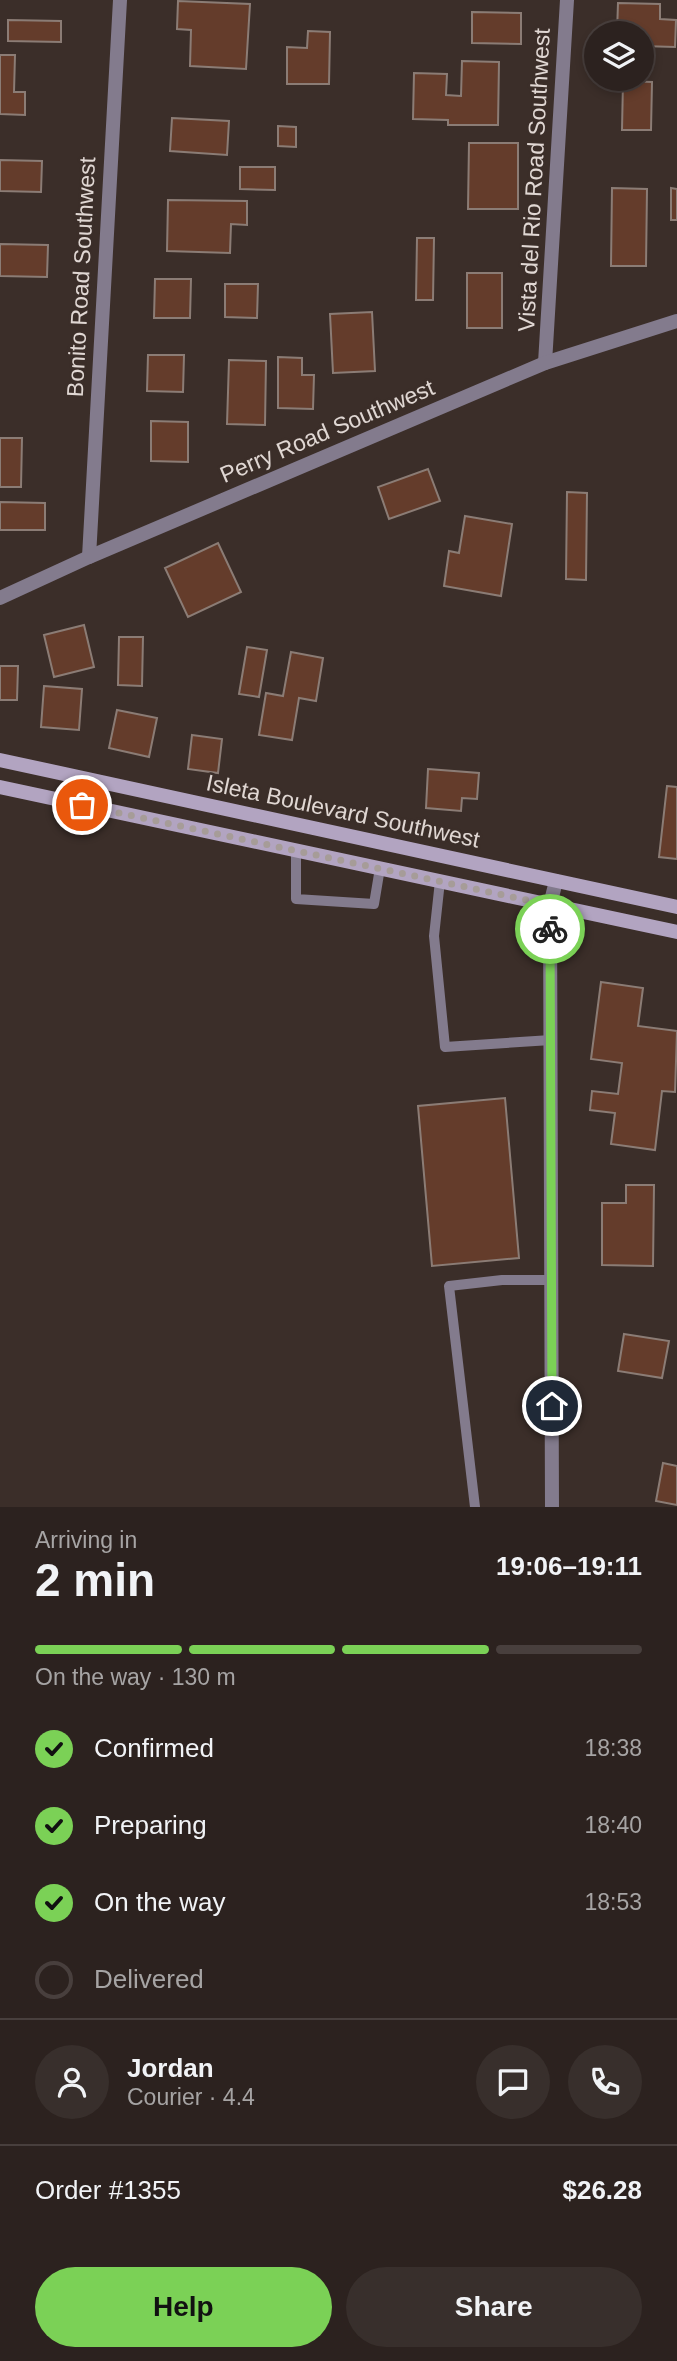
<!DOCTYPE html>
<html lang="en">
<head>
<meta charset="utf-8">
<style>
  :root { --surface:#2c221f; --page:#382f2c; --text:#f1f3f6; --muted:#a6a4a4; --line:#483f3d; --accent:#7bd156 }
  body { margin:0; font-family:Helvetica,sans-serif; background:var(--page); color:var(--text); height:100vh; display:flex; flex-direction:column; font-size:26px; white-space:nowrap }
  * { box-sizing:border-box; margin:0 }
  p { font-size:23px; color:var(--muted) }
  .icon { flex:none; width:38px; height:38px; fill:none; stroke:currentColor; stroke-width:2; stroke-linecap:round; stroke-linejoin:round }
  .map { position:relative; height:1507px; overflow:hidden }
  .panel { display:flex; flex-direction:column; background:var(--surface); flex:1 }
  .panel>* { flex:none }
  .controls { position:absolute; left:584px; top:21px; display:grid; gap:14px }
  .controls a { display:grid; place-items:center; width:70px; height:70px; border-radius:50%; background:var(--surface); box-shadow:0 4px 10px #0003,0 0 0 2px var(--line); font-size:35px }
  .pin { position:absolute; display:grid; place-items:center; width:60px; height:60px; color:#fff; margin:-30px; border:4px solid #fff; border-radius:50%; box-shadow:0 2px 7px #0007 }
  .courier { position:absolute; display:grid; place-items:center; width:70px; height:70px; margin:-35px; border:5px solid #7bd156; border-radius:50%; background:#fff; color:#222; box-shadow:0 2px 9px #0007 }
  .overview em { font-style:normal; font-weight:800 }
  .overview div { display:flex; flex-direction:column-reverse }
  .overview { display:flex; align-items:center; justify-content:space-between; height:119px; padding:0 35px }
  h1 { font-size:46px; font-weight:800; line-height:52px }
  .bar { display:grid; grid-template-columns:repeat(4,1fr); gap:10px 7px; align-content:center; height:84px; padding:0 35px }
  .bar i { height:9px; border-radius:5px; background:var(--line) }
  .bar .current { background:var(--accent) }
  .bar p { grid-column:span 4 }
  .line { display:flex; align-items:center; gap:18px; padding:0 35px; border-top:2px solid var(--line) }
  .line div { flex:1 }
  .round { display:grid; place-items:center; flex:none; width:74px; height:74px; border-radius:37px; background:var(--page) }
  ol { padding:0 35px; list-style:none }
  li { display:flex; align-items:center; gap:21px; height:77px }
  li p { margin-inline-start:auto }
  li .icon { padding:7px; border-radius:50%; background:var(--accent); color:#111; stroke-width:4 }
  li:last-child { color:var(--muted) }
  li i { width:38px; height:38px; border:4px solid var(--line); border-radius:50% }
  .action { display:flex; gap:14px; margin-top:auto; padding:14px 35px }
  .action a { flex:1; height:80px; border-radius:42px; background:var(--accent); color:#111; font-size:28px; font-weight:800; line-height:80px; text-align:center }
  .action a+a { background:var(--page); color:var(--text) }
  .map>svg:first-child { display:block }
  .building { fill:#643c2b; stroke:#8b7c75; stroke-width:2 }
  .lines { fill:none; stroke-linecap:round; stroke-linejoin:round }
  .service { stroke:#837b8d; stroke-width:10 }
  .minor { stroke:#837b8d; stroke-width:14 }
  .tertiary { stroke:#837b8d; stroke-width:14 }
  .secondary { stroke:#b2a4c1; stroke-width:14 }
  .done { stroke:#a69c98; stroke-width:7; stroke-dasharray:0 12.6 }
  .route { stroke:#7bd156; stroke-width:9 }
  .labels { text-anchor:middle; stroke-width:5; stroke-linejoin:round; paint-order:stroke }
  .street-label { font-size:23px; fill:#e0d7d3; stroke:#3b2e29 }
</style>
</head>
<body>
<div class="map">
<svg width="677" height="1507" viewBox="0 0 677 1507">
  <rect width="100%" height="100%" fill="#3b2e29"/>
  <path class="building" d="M178 1 250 4 246 69 190 66 191 30 177 29Z
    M618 3 660 4V19L676 20 675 47 642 46V33H617Z
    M472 12 521 13V44L472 43Z
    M8 20 61 21V42L8 41Z
    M308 31 330 32 329 84H287V47L307 48Z
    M0 55H15L14 92H25V115L0 114Z
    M462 61 499 62 498 125H448V120L413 119 414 73 447 74 446 95 461 96Z
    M623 81 652 82 651 130H622Z
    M172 118 229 121 227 155 170 151Z
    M278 126 296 127V147L278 146Z
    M469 143H518V209H468Z
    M0 160 42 161 41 192 0 191Z
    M240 167H275V190L240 189Z
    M612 188 647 189 646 266H611Z
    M671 188 677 189V220H671Z
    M168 200 247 201V225L231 224 230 253 167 251Z
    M417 238H434L433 300H416Z
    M0 244 48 245 47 277 0 276Z
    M467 273H502V328H467Z
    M155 279H191L190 318H154Z
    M225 284H258L257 318 225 317Z
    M372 312 375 371 333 373 330 314Z
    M148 355H184L183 392 147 391Z
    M278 357 302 358V375H314L313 409 278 408Z
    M229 360 266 361 265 425 227 424Z
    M151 421 188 422V462L151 461Z
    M0 438H22L21 487H0Z
    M428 469 440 501 389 519 378 487Z
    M567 492 587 493 586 580 566 579Z
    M0 502 45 503V530H0Z
    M465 516 512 524 501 596 444 586 449 551 459 553Z
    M218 543 241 592 188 617 165 568Z
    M84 625 94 667 54 677 44 635Z
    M119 637H143L142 686 118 685Z
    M247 647 267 650 259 697 239 694Z
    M291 652 323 658 316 701 299 698 292 740 259 735 266 693 283 696Z
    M0 666H18L17 700H0Z
    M44 686 82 689 79 730 41 727Z
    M117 710 157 718 149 757 109 748Z
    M192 735 222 739 218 773 188 769Z
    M428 769 479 773 477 799 462 798 461 811 426 808Z
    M667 786 677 787V859L659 857Z
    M601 982 643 988 638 1026 677 1031 675 1092 662 1091 655 1150 611 1144 615 1113 590 1110 592 1091 618 1094 622 1063 591 1059Z
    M505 1098 519 1258 432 1266 418 1106Z
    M626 1185H654L653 1266 602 1265V1203H626Z
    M624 1334 669 1341 662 1378 618 1371Z
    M663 1463 677 1466V1505L656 1501Z"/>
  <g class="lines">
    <path class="service" d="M296 850V899L374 904 380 868
      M440 881 434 936 445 1047 551 1040
      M475 1507 449 1286 502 1280H551"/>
    <path class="minor" d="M545 363 567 0
      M89 557 120 0
      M552 1507 550 905 556 881"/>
    <path class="tertiary" d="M0 598 89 557 545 363 677 321"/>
    <path class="secondary" d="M0 760 677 907
      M0 787 677 932"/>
  </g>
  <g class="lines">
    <path class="done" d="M82 805 550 905V929"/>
    <path class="route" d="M550 929 552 1406"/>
  </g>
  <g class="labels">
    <g class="street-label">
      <text transform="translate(534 180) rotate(-87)" y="8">Vista del Rio Road Southwest</text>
      <text transform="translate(81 277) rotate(-87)" y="8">Bonito Road Southwest</text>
      <text transform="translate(327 431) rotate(-23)" y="8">Perry Road Southwest</text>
      <text transform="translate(343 811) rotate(12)" y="8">Isleta Boulevard Southwest</text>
    </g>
  </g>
</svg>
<div class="controls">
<a><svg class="icon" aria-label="layers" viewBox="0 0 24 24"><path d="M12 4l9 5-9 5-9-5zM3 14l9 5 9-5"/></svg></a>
</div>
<div class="pin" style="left:82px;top:805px;background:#ea580c"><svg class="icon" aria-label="bag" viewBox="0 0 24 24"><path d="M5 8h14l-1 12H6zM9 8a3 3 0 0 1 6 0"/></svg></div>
<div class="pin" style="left:552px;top:1406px;background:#1f2937"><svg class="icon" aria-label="home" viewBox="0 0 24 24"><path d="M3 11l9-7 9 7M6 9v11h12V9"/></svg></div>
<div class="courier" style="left:550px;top:929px"><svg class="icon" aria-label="bike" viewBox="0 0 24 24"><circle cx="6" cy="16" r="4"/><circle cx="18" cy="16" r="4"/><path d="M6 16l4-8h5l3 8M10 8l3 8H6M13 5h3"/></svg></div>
</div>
<section class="panel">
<div class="overview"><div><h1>2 min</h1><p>Arriving in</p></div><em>19:06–19:11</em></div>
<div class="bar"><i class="current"></i><i class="current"></i><i class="current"></i><i></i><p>On the way · 130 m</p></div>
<ol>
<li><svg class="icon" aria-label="check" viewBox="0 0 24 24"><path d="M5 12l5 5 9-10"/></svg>Confirmed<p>18:38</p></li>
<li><svg class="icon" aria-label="check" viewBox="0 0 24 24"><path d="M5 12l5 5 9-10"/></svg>Preparing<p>18:40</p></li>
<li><svg class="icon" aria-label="check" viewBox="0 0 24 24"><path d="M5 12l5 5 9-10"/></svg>On the way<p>18:53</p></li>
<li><i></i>Delivered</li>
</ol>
<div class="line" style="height:126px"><a class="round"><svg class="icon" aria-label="person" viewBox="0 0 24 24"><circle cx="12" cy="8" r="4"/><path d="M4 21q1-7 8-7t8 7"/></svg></a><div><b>Jordan</b><p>Courier · 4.4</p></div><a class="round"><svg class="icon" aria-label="chat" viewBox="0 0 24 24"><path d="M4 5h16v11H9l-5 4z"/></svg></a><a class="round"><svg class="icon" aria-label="phone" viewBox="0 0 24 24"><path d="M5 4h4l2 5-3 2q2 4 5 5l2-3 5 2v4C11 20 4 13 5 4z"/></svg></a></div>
<div class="line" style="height:91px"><div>Order #1355</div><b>$26.28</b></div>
<div class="action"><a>Help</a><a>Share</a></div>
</section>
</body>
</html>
